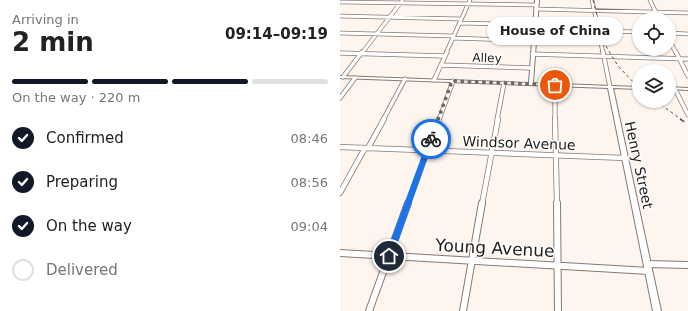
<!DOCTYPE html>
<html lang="en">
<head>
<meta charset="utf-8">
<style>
  :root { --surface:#fff; --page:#f6f6f6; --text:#222; --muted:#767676; --line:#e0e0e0; --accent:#111827 }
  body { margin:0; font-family:"DejaVu Sans",sans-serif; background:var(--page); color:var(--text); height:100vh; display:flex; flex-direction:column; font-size:15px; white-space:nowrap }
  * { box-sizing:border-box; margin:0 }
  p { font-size:13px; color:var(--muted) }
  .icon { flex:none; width:22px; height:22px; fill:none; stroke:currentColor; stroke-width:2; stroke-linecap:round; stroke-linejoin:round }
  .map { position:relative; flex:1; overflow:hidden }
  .details { display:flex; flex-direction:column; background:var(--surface); width:340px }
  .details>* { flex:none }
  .buttons { position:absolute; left:292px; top:12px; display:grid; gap:8px }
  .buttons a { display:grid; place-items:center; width:44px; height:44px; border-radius:50%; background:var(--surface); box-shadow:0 1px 3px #0004; font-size:20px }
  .pin { position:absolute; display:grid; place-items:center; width:34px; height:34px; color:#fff; margin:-17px; border:2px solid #fff; border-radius:50%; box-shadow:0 1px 4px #0007 }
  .courier { position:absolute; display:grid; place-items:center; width:40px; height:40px; margin:-20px; border:3px solid #1a73e8; border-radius:50%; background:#fff; color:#222; box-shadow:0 1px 5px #0007 }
  .bubble { position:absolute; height:28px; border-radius:14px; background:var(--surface); box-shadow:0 1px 3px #0004; font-size:13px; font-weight:800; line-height:28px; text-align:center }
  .headline em { font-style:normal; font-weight:800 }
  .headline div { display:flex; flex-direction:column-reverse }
  .headline { display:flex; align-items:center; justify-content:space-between; height:68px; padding:0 12px }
  h1 { font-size:26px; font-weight:800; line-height:30px }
  .bar { display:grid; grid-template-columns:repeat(4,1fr); gap:6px 4px; align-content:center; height:48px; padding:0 12px }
  .bar i { height:5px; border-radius:3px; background:var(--line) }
  .bar .current { background:var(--accent) }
  .bar p { grid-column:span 4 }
  ol { padding:0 12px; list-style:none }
  li { display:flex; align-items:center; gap:12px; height:44px }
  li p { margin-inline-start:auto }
  li .icon { padding:4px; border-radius:50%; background:var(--accent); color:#fff; stroke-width:4 }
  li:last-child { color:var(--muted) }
  li i { width:22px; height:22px; border:2px solid var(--line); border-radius:50% }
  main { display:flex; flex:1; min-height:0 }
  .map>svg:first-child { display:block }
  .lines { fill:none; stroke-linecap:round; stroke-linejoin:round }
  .street-far3-casing { stroke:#877971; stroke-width:4.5 }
  .street-far2-casing { stroke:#877971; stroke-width:5 }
  .street-far1-casing { stroke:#877971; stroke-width:6 }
  .street-casing { stroke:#877971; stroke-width:8 }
  .secondary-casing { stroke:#877971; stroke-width:2 }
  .street-far3 { stroke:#fff; stroke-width:3 }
  .street-far2 { stroke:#fff; stroke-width:3.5 }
  .street-far1 { stroke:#fff; stroke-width:4.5 }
  .street { stroke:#fff; stroke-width:6 }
  .secondary { fill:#fff; fill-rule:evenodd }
  .rail-far1 { stroke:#57514c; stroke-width:1; stroke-dasharray:3 3; stroke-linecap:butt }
  .rail { stroke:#57514c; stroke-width:1.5; stroke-dasharray:5 5; stroke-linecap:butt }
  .route { fill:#1a73e8 }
  .done { stroke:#6f6863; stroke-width:4; stroke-dasharray:0 7.2 }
  .labels { text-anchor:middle; stroke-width:3; stroke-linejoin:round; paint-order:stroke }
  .far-street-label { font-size:12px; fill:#211c18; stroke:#fff }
  .street-label { font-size:14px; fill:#211c18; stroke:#fff }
  .near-street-label { font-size:17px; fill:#211c18; stroke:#fff }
</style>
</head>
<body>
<main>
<section class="details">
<div class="headline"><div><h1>2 min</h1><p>Arriving in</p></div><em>09:14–09:19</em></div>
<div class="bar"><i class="current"></i><i class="current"></i><i class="current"></i><i></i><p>On the way · 220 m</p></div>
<ol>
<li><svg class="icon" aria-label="check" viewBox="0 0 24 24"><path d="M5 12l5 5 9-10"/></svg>Confirmed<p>08:46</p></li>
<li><svg class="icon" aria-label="check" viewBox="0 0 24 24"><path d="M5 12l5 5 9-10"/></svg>Preparing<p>08:56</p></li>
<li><svg class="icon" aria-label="check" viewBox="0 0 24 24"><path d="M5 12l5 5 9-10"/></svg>On the way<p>09:04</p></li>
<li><i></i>Delivered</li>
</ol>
</section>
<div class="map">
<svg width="348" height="311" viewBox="0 0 348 311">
  <rect width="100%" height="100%" fill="#fff5ef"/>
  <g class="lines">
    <g class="street-far3-casing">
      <path id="street-far3" d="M252 0 263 53
        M310 0 319 19
        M0 2 196 5
        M196 9 348 13
        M0 16 121 19
        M195 19 214 20V30
        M120 23 195 25
        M195 29 299 32
        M0 33 114 36
        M329 33 348 34
        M113 38 169 40
        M329 39 336 53
        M22 53 62 1
        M106 53 130 0"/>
    </g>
    <g class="street-far2-casing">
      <path id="street-far2" d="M263 52 270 87
        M336 52 348 76
        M0 53 105 56
        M192 54 348 59
        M101 65 191 68
        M3 77 22 52
        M94 80 107 52
        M215 85V120
        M335 89 348 115
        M0 98 15 78
        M43 120 65 79
        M99 120 113 81
        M157 120 164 83"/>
    </g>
    <g class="street-far1-casing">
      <path id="street-far1" d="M215 119 217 204
        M0 147 285 158
        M28 148 44 119
        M0 193 25 148
        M68 204 99 119
        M142 204 158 119"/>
    </g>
    <g class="street-casing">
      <path id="street" d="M217 203 218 311
        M0 253 309 271
        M307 264 348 265
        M29 311 68 203
        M123 311 142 203"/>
    </g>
    <g class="secondary-casing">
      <path id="secondary" d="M195 0H199L193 83 299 87V89L273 88 321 311H313L268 88 0 78V76L189 83Z
        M329 87 348 88V90L329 89Z"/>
    </g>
    <use href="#street-far3" class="street-far3"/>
    <use href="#street-far2" class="street-far2"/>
    <use href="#street-far1" class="street-far1"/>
    <use href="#street" class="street"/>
    <use href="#secondary" class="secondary"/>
    <path class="rail-far1" d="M253 0 264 43 278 66 299 88
      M316 101 342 120"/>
    <path class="rail" d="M340 119 348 124"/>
  </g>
  <path class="route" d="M91 137 94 139 53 256 52 258H46L45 256 88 139Z"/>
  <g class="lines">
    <path class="done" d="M91 139 112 81 215 85"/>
  </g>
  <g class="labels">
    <g class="far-street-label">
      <text transform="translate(147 58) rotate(2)" y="4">Alley</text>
    </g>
    <g class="street-label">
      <text transform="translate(179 143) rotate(2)" y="5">Windsor Avenue</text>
      <text transform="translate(299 165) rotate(78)" y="5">Henry Street</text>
    </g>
    <g class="near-street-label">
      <text transform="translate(155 248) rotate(3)" y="6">Young Avenue</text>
    </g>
  </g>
</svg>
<div class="buttons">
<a><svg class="icon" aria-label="locate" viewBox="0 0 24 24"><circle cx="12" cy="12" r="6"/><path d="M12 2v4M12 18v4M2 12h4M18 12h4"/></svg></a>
<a><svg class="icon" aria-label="layers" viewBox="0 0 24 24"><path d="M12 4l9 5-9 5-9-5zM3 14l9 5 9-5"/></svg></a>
</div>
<div class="pin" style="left:215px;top:85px;background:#ea580c"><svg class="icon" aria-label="bag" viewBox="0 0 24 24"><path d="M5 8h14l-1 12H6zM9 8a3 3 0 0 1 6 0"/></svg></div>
<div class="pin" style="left:49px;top:256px;background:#1f2937"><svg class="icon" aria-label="home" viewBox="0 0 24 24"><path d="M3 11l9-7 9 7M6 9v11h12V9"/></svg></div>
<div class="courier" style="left:91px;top:139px"><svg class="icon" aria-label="bike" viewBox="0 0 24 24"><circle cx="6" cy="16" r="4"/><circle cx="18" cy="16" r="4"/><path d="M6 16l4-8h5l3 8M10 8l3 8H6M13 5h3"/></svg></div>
<div class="bubble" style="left:147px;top:17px;width:136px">House of China</div>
</div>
</main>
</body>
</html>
